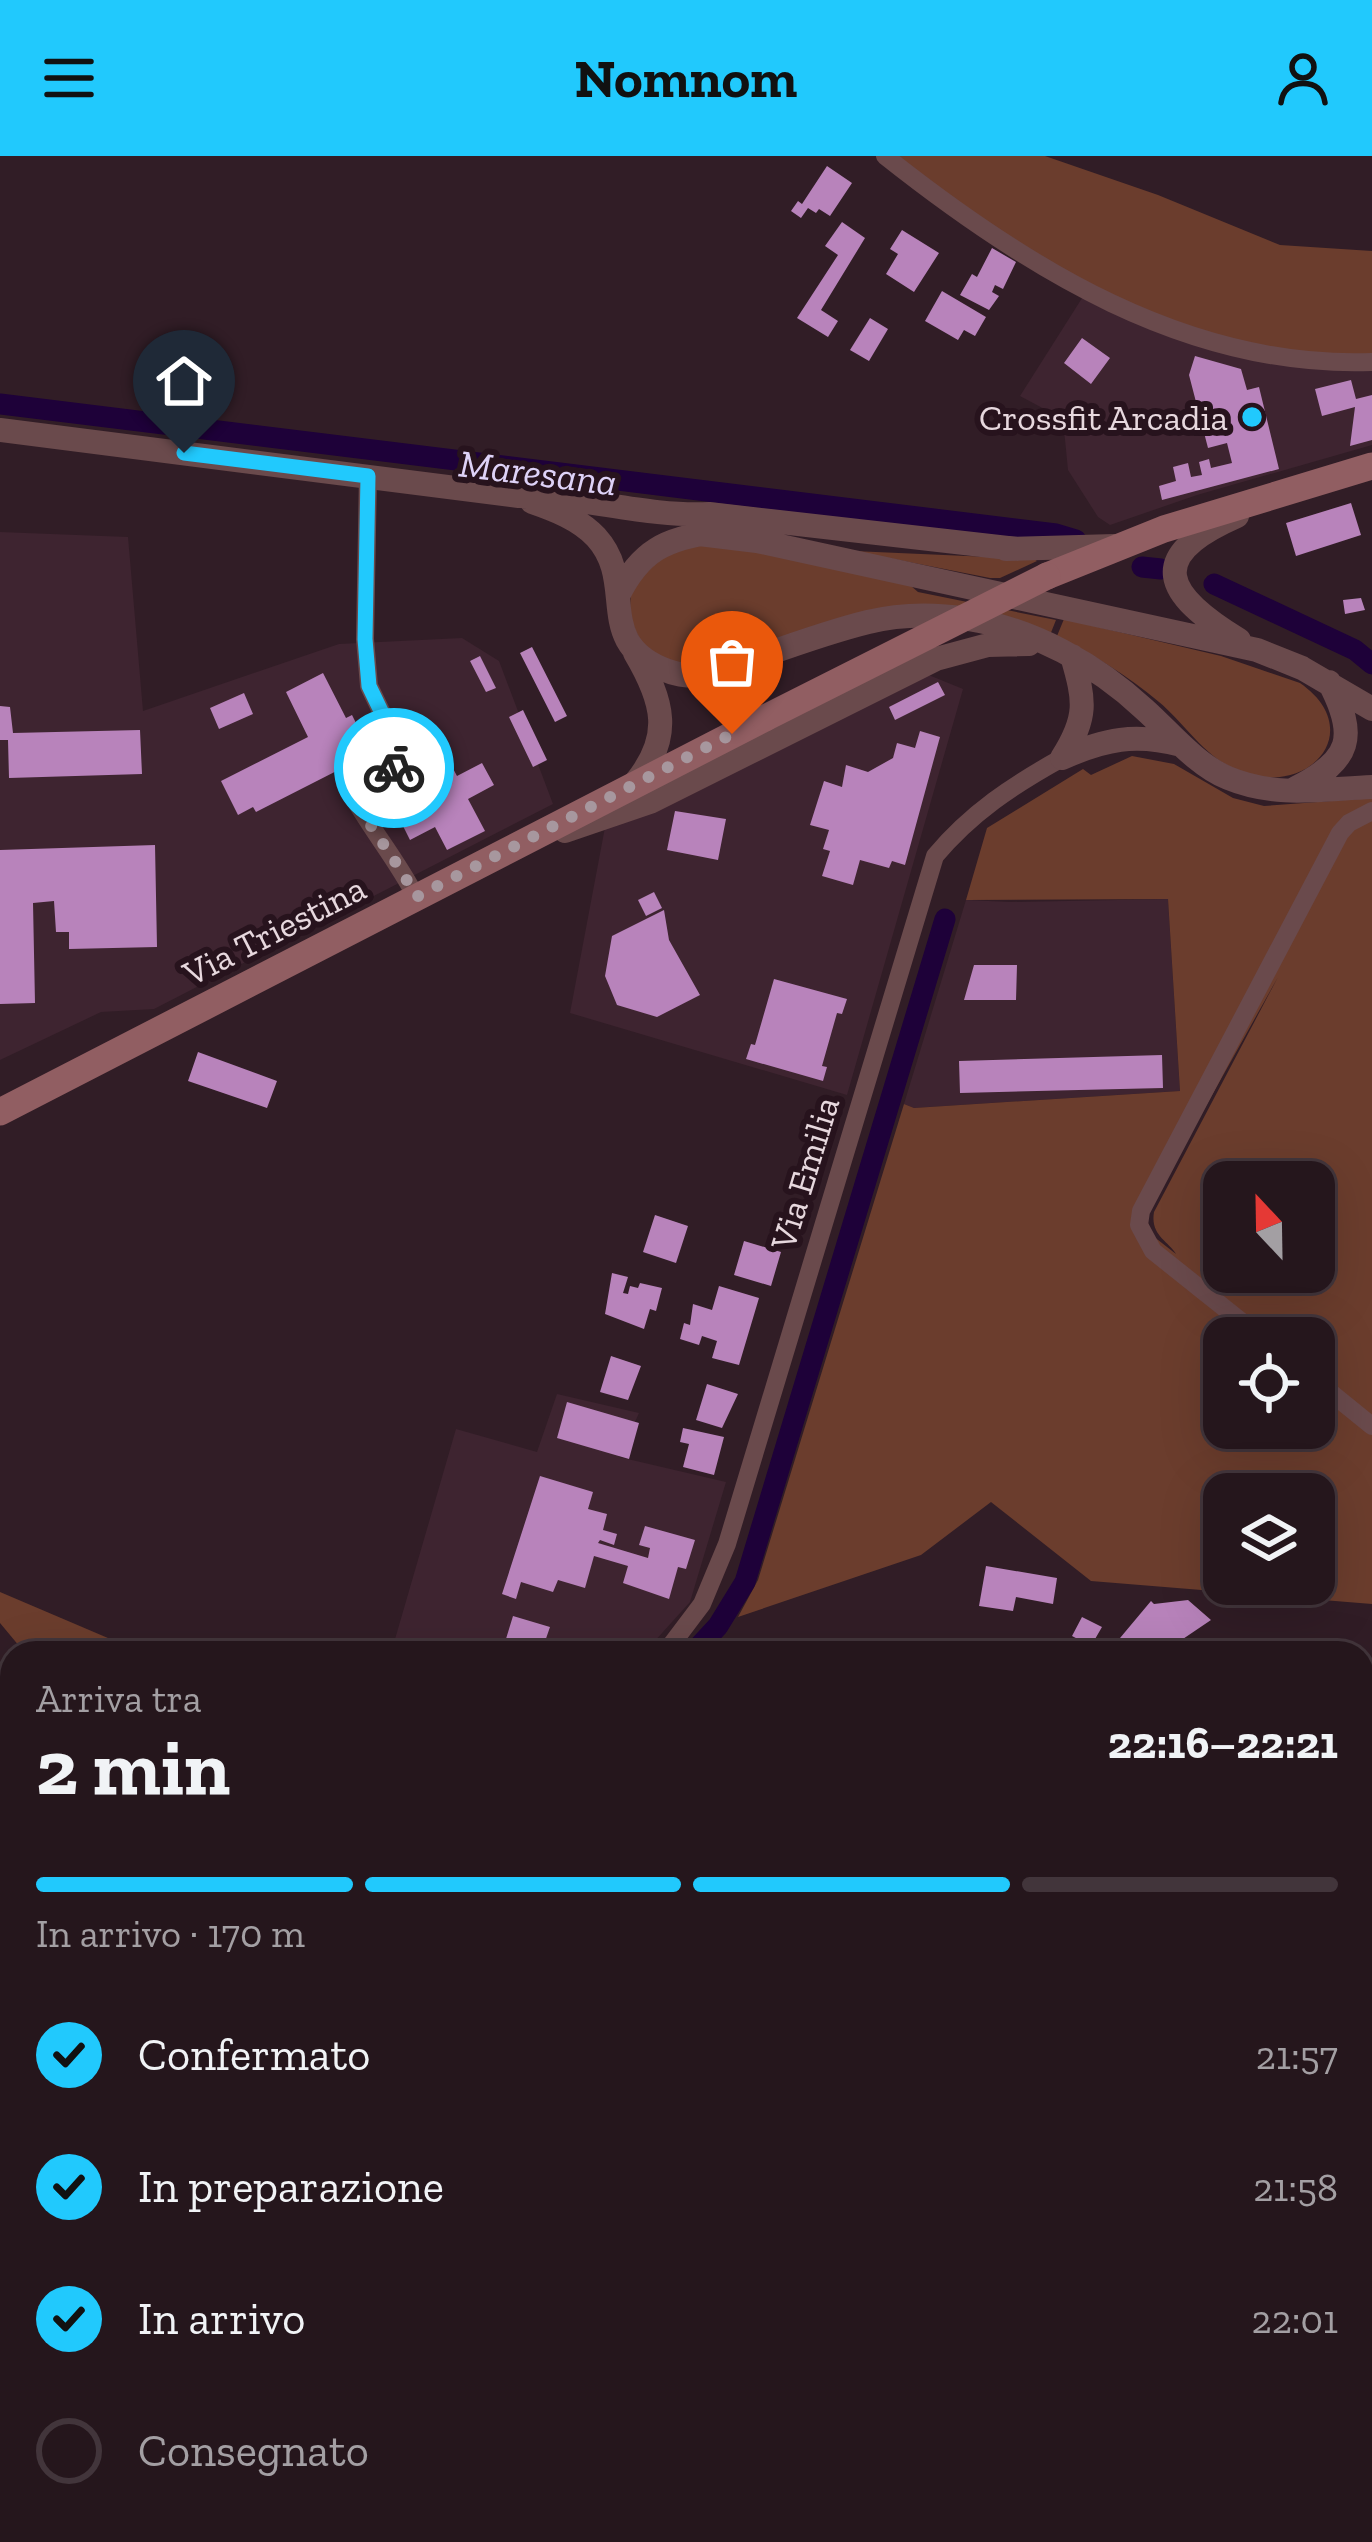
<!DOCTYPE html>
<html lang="it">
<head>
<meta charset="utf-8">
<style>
  :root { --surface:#25161c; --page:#2d1f25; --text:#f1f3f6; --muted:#a39fa3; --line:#42353b; --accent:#21c9fd }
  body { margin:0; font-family:"Zilla Slab",serif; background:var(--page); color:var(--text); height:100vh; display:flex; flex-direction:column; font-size:45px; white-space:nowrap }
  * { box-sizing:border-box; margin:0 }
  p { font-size:39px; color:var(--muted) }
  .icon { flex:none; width:66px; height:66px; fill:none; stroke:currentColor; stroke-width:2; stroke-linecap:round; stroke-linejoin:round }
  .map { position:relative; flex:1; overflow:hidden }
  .drawer { position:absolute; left:0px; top:1485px; width:1374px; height:903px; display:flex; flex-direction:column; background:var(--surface); border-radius:36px 36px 0 0; box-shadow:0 12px 48px #0002,0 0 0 3px var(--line) }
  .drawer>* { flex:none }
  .needle { width:78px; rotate:338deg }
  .fabs { position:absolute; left:1203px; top:1005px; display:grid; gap:24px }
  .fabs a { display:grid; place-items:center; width:132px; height:132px; border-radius:24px; background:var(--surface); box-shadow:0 12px 48px #0002,0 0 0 3px var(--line); font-size:60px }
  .pin { position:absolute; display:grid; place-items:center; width:102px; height:102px; color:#fff; margin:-123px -51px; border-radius:50% 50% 50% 0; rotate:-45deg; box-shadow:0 0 12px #0007 }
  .pin .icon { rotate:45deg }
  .courier { position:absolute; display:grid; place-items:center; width:120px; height:120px; margin:-60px; border:9px solid #21c9fd; border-radius:50%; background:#fff; color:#222; box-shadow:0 3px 15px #0007 }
  .overview em { font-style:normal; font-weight:700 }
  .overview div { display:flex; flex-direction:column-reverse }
  .overview { display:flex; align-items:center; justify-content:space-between; height:204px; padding:0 36px }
  h1 { font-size:78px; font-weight:700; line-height:90px }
  .bar { display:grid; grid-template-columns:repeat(4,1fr); gap:18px 12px; align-content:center; height:144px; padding:0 36px }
  .bar i { height:15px; border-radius:9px; background:var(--line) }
  .bar .active { background:var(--accent) }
  .bar p { grid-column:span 4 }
  ol { padding:0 36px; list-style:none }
  li { display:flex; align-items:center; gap:36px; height:132px }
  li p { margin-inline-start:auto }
  li .icon { padding:12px; border-radius:50%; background:var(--accent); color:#111; stroke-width:4 }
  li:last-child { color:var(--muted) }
  li i { width:66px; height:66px; border:6px solid var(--line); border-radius:50% }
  header { display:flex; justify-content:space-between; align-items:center; height:156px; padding:0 36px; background:var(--accent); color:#111; font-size:54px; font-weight:700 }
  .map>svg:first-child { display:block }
  .built { fill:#3e2430 }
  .green { fill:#6b3d2d; fill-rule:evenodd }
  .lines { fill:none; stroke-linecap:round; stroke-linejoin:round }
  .canal { stroke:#1e0139; stroke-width:21 }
  .building { fill:#b883bb }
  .minor { stroke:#6a4a4c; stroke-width:18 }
  .tertiary { stroke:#6a4a4c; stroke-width:24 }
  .secondary { stroke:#915e62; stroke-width:27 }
  .secondary-bridge { stroke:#915e62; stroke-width:27 }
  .done { stroke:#a7979e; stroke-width:12; stroke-dasharray:0 21.6 }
  .route { stroke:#21c9fd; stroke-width:15 }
  .poi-dot { fill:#21c9fd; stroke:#27131d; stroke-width:4.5 }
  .labels { text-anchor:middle; stroke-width:12; stroke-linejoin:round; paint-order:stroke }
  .poi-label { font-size:36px; fill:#e7d8de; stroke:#27131d; text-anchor:end }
  .street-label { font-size:36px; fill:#e7d8de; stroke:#27131d }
  .water-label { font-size:39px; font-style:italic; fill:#ded2f7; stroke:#27131d }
</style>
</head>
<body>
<header><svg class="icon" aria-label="menu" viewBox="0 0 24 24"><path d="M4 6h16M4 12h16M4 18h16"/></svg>Nomnom<svg class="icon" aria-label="person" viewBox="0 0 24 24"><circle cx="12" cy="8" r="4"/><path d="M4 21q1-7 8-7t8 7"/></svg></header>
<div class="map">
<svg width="1372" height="2386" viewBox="0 0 1372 2386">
  <rect width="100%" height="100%" fill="#311d26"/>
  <path class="built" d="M1084 139 1372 198V289L1197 339 1110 369 1098 361 1068 314 1063 263 1020 240Z
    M0 376 128 381 143 555 339 488 462 482 499 505 553 648 154 853 101 856 0 904Z
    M909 511 963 533 847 939 570 857 606 666Z
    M1168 743 1180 935 914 952 904 948 966 744 1010 746Z
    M557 1238 639 1257 619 1301 726 1326 690 1446 644 1497H391L456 1273 537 1296Z"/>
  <path class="green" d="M877 0H1045L1158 39 1280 89 1372 95V198L1248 200 1120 160Z
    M694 389 745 392 911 430 918 436 1056 464 1050 479 957 451 699 514C688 512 671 511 662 505 628 484 617 434 650 407 661 398 681 394 694 389Z
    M853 395 1034 403 1037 405 1000 422H990Z
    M1064 463 1221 500 1300 527C1372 577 1302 651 1227 609 1201 595 1182 565 1159 546 1127 519 1093 499 1057 480Z
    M1132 600 1174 608 1233 642 1264 650 1372 642V1448L1091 1425 991 1346 921 1399 738 1461 758 1424 904 948 914 952 1180 935 1168 743 966 744 987 672 1083 613 1091 619ZM1278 821 1154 1056C1150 1079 1168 1085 1176 1098L1153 1080 1145 1059ZM1224 1026H1314V1116H1224ZM1224 1182H1314V1272H1224ZM1224 1338H1314V1428H1224Z
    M0 1436 122 1488 135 1497H25L0 1467Z
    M4 1824 12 1833V2007L0 1997V1828Z"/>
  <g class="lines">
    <path class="canal" d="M0 248 1056 378 1076 384
      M1142 411 1161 413
      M1214 428 1355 494 1372 508
      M693 1497 718 1470 745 1426 945 763
      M0 2187 12 2174
      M1037 2376 1050 2386"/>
  </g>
  <path class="building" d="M827 10 852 27 830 60 819 53 816 57 808 52 801 62 791 55 798 45 802 48Z
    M842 66 865 82 821 154 838 165 828 181 797 162 838 99 825 90Z
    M902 74 939 97 914 136 886 118 898 98 890 93Z
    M992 92 1016 106 1003 133 995 129 992 136 999 140 989 154 960 139 972 118 977 121Z
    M942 135 986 161 975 180 964 174 958 184 925 165Z
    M870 162 888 173 869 205 850 194Z
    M1082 182 1110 202 1091 228 1064 207Z
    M1195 200 1241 213 1247 234 1259 231 1279 313 1162 344 1159 330 1176 325 1173 311 1188 307 1191 321 1202 319 1199 306 1209 303 1211 312 1232 307 1227 287 1208 292 1189 219Z
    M1351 224 1356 243 1372 239V284L1350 290 1355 251 1322 260 1315 233Z
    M1351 347 1361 379 1296 400 1286 367Z
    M1361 442 1365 454 1345 458 1343 444Z
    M532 491 567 560 555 566 520 497Z
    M480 500 496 532 486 536 470 505Z
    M323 517 346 562 352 559 368 591 361 595 364 601 256 656 253 651 238 659 221 625 308 581 286 536Z
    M938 526 945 539 895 564 889 551Z
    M244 537 253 558 219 573 210 552Z
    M0 550 10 551 13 577 140 574 142 618 9 622 8 584H0Z
    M523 554 547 604 533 611 509 561Z
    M920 575 940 581 905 709 892 705 889 712 860 704 853 729 822 720 830 695 823 693 829 674 810 669 824 625 842 631 846 609 868 616 893 602 897 587 915 592Z
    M439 600 444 608 449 605 457 620 482 607 494 629 468 643 485 675 447 694 435 671 410 684 395 654 421 640 412 615Z
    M675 655 726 663 718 704 667 694Z
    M155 689 157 791 69 793V776H56L54 745 33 747 35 847 0 848V694Z
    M654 736 662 752 646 760 638 744Z
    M664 754 669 784 700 839 657 861 617 849 605 820 612 780Z
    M974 809H1017L1016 844H964Z
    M774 823 847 843 842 858 837 857 822 910 827 911 823 925 746 903 751 888 755 889Z
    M198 896 277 925 267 952 188 925Z
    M1162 899 1163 932 960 937 959 905Z
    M655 1059 688 1070 676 1107 643 1096Z
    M744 1085 781 1096 771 1130 734 1119Z
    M612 1117 628 1121 623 1137 628 1138 630 1130 638 1132 640 1127 662 1132 656 1155 650 1153 644 1173 605 1158Z
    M719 1130 759 1142 739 1209 712 1202 717 1185 702 1180 699 1189 680 1183 684 1167 690 1169 693 1148 712 1154Z
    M611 1200 641 1210 628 1244 600 1236Z
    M707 1228 738 1238 722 1272 696 1264Z
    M567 1246 639 1267 629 1303 557 1282Z
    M683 1272 724 1281 714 1319 683 1311 689 1288 680 1286Z
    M540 1320 593 1336 588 1353 607 1358 603 1374 617 1378 614 1389 600 1384 598 1387 648 1402 650 1392 639 1389 645 1370 695 1384 686 1413 678 1411 669 1443 623 1427 628 1410 594 1400 585 1432 558 1424 553 1436 521 1426 516 1443 502 1438Z
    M986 1410 1057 1422 1053 1448 1016 1441 1013 1455 979 1450Z
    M1188 1444 1211 1464 1174 1489 1170 1497 1103 1495 1112 1484 1115 1488 1151 1445 1154 1448Z
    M513 1460 550 1471 541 1497 502 1496Z
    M1082 1461 1102 1471 1091 1490 1072 1480Z
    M787 2376H858L851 2386H800Z"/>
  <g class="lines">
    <path class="minor" d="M885 0C1025 111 1187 213 1372 206
      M368 320 365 483 369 530 405 605 352 639C372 675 397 704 416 741
      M1262 1182 1153 1095 1139 1069 1141 1055 1340 677 1349 667 1372 655
      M1314 1223 1372 1270
      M665 1497 702 1448 727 1388 935 700C971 657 1013 629 1062 602
      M0 1799 12 1786
      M0 2208 12 2196
      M993 2376 1007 2386"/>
    <path class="tertiary" d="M0 274 519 340C583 340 645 361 709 358L1017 393
      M532 346C555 354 579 363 596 381 639 428 591 487 668 515 678 519 694 521 704 520 718 517 733 510 747 505 787 491 827 476 868 466 900 458 936 458 968 463 1033 473 1097 509 1144 553 1170 576 1196 609 1228 622 1276 642 1322 633 1372 631
      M1237 360C1144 401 1164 438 1239 484
      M699 378 757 385 1257 494 1302 512 1372 553
      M1006 393 1115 390
      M618 440C640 395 666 382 715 376
      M635 497C664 546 673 581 635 627
      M1062 602C1105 583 1135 577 1181 589
      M1062 602C1088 561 1085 545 1072 500
      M1296 632C1351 604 1358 581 1329 526
      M565 675 650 646 936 503 988 489 1029 488"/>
    <path class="secondary" d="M1047 420 1164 373 1372 310
      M0 956 765 562"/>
    <path class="secondary-bridge" d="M765 562 1047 420"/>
  </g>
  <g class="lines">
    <path class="done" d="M394 612 352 639C372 675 397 704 416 741L732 578"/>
    <path class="route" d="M184 297 368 320 365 483 369 530 405 605 394 612"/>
  </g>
  <circle class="poi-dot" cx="1252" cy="261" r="12"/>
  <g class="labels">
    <g class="poi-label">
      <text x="1228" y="274">Crossfit Arcadia</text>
    </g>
    <g class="street-label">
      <text transform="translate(274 774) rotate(-27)" y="13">Via Triestina</text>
      <text transform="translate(804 1017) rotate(-73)" y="13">Via Emilia</text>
    </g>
    <g class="water-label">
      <text transform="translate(538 316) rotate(7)" y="14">Maresana</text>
    </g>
  </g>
</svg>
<div class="fabs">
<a><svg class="needle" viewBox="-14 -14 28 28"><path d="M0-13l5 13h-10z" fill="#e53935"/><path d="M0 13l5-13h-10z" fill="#a39fa3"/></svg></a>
<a><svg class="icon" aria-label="locate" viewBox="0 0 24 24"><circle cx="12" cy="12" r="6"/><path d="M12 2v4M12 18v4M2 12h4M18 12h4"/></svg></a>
<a><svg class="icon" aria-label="layers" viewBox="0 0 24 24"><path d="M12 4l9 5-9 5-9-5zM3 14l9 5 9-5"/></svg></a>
</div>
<div class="pin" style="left:732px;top:578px;background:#ea580c"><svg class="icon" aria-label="bag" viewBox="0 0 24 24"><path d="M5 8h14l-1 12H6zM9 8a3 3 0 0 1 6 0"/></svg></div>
<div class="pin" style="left:184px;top:297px;background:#1f2937"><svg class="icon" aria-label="home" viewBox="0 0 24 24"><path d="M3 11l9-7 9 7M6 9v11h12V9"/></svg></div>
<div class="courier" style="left:394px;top:612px"><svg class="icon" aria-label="bike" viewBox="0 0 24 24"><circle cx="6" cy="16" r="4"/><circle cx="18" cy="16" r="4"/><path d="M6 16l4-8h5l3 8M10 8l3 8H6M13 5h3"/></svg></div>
<section class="drawer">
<div class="overview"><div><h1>2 min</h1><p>Arriva tra</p></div><em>22:16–22:21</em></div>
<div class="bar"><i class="active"></i><i class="active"></i><i class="active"></i><i></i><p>In arrivo · 170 m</p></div>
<ol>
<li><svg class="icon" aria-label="check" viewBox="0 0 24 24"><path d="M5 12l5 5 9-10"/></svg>Confermato<p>21:57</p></li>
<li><svg class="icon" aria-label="check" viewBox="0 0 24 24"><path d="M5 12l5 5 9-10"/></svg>In preparazione<p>21:58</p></li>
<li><svg class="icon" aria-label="check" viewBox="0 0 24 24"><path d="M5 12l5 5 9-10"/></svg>In arrivo<p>22:01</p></li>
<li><i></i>Consegnato</li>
</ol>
</section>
</div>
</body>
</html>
